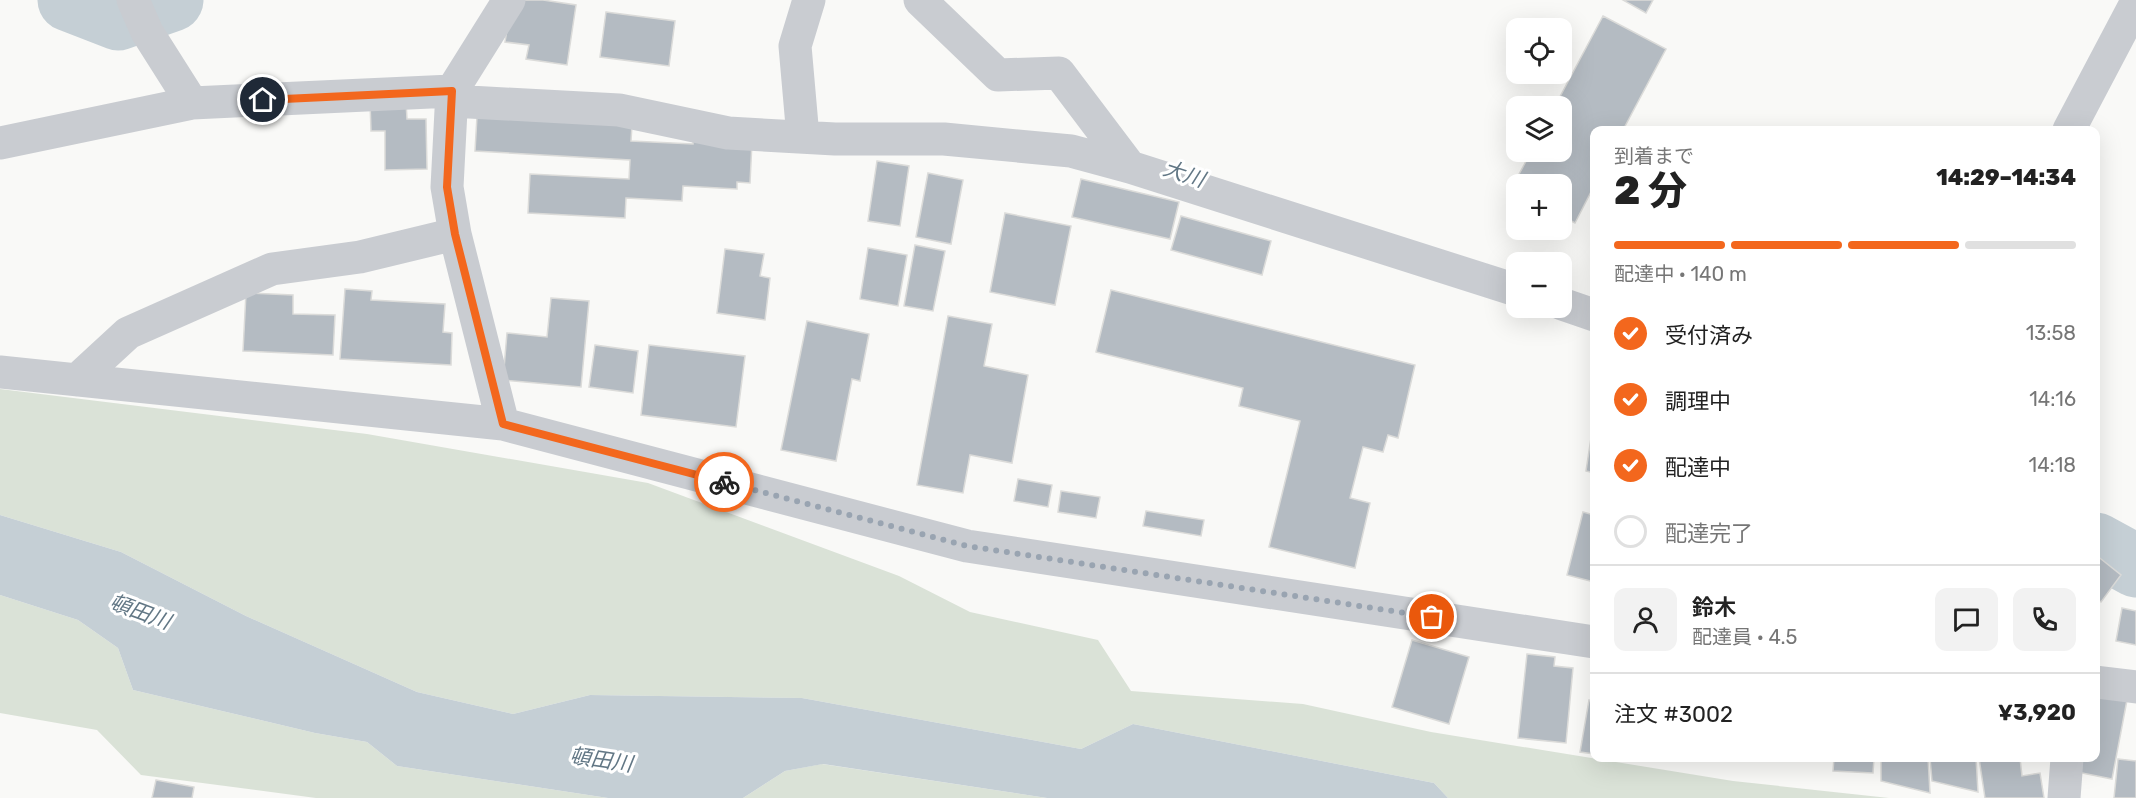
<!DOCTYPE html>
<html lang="ja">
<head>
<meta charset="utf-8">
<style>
  :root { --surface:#fff; --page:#f2f2f2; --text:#222; --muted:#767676; --line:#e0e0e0; --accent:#f3671d }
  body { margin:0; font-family:Rubik,"Noto Sans JP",sans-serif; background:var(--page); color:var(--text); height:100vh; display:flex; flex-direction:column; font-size:22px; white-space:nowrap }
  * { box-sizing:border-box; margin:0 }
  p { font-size:20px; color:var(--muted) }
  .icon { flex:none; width:33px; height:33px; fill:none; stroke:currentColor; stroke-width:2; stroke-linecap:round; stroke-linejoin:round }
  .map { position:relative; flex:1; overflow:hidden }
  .side { position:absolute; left:1590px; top:126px; width:510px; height:636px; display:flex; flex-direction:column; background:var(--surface); border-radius:12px; box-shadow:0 6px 24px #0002 }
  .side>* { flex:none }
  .tools { position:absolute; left:1506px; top:18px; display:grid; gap:12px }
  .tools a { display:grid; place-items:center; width:66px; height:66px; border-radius:12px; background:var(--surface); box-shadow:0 6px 24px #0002; font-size:30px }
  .pin { position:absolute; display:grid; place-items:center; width:51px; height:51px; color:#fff; margin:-26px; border:3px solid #fff; border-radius:50%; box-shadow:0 2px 6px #0007 }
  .courier { position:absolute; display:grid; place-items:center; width:60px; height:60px; margin:-30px; border:4px solid #f3671d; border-radius:50%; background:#fff; color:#222; box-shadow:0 2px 8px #0007 }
  .summary em { font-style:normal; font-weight:800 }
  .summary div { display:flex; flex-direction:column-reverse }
  .summary { display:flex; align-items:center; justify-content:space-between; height:102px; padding:0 24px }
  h1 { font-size:39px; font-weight:800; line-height:45px }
  .bar { display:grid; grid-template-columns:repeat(4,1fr); gap:9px 6px; align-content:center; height:72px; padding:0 24px }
  .bar i { height:8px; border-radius:4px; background:var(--line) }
  .bar .current { background:var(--accent) }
  .bar p { grid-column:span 4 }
  .line { display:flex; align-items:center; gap:15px; padding:0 24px; border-top:2px solid var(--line) }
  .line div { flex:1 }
  .round { display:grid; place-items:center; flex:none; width:63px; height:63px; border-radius:12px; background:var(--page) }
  ol { padding:0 24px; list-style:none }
  li { display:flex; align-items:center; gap:18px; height:66px }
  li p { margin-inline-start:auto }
  li .icon { padding:6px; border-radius:50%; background:var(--accent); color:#fff; stroke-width:4 }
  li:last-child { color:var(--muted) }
  li i { width:33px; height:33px; border:3px solid var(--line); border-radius:50% }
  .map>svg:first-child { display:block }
  .green { fill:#dae2d7 }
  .water { fill:#c5cfd5 }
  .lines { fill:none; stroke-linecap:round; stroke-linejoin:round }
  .river { stroke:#c5cfd5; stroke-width:63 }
  .building { fill:#b4bbc2; stroke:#dbdbd9; stroke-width:1.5 }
  .street { stroke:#c9ccd1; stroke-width:33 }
  .done { stroke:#99a4b1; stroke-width:6; stroke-dasharray:0 10.8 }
  .route { stroke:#f3671d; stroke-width:8 }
  .labels { text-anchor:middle; stroke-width:6; stroke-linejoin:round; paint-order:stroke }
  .water-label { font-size:21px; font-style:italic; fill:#627785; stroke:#fff }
</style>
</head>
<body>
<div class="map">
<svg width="2136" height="798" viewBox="0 0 2136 798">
  <rect width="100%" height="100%" fill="#f9f9f7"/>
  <path class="green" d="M0 389 367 434 648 483 899 576 970 612 1098 640 1131 691 1303 704 1431 732 1733 781 1889 798H1448L1434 783 1133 724 1081 749 802 698 590 695 513 714 417 692 246 616 121 552 0 515Z
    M0 595 78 620 118 648 133 690 315 733 367 742 397 766 608 798H316L141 775 97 730 0 713Z
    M822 764 1047 798H743L785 771Z"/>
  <path class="water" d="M0 515 121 552 246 616 417 692 513 714 590 695 802 698 1081 749 1133 724 1434 783 1448 798H1047L823 764 785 771 743 798H608L397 766 367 742 315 733 133 690 118 648 78 620 0 595Z"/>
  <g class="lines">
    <path class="river" d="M69 0 118 19 172 0
      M2096 544 2136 566"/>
  </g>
  <path class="building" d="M512 0H543L576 5 567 65 526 59 529 45 505 42Z
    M1623 0H1653L1646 13Z
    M606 12 675 21 669 66 600 57Z
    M1603 16 1666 49 1623 130H1594V186L1575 223 1562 216V184H1516V192L1511 189 1531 152H1562V106H1555Z
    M370 102H406L407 119H426L427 169 385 170V131H371Z
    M477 116 632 125 631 141 693 144V139L752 142 750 183 737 182V189L683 186 682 201 626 198 625 218 528 213 530 174 629 179 630 160 475 151Z
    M877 161 909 166 900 226 868 221Z
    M928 173 963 180 951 244 916 237Z
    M1081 179 1179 202 1170 239 1072 217Z
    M1005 213 1071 226 1055 305 990 292Z
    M1181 216 1271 241 1262 275 1171 250Z
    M915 245 945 251 933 311 904 306Z
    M868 248 907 255 898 306 860 299Z
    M725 249 764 254 760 276 770 278 765 320 717 313Z
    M345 289 372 291 371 300 445 304 443 332 452 333 451 365 340 359Z
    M1111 290 1415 365 1398 438 1388 435 1383 452 1363 447 1350 498 1370 503 1355 568 1269 547 1300 421 1239 406 1243 388 1096 352Z
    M246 293 293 295V314L335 315 333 355 243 351Z
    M551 298 589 301 581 387 503 380 507 333 547 337Z
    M948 316 992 324 984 366 1028 375 1012 463 970 455 963 493 917 485Z
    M807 321 869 334 860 381 852 379 836 461 781 450Z
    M595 345 638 351 633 393 589 387Z
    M649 345 745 356 736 427 641 415Z
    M1594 418V473L1586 471Z
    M1018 479 1052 485 1048 507 1014 501Z
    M1061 491 1100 497 1096 518 1058 512Z
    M1146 511 1204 520 1201 536 1143 526Z
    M1583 512 1594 515V582L1567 575Z
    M2096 555 2121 575 2101 602 2096 598Z
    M2122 608 2136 611V645L2116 641Z
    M1412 640 1469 657 1449 724 1392 707Z
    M1527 654 1555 657 1554 666 1573 668 1566 743 1518 738Z
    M2096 695 2127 700 2112 779 2072 771 2074 758H2096Z
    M1589 700 1594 702V754L1580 752Z
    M1834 758H1874L1873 773 1833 771Z
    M1881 758H1928L1930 793 1881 781Z
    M1930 758H1976L1978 792 1932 781Z
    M1979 758H2020L2022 776 2040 773 2044 798H1985Z
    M2118 759 2136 761V798H2114Z
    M156 780 194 787 192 798H152Z"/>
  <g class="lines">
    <path class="street" d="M133 0 147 32 192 103
      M920 0 998 75 1059 73 1130 167
      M451 101 619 110 728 133 835 139H944L1071 151 1130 167 1516 290
      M2069 130 2136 3
      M803 137 795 46 809 0
      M0 143 192 103 452 91
      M1562 304 1594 315
      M0 372 503 424 967 546 1594 642
      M77 380 128 333 272 269 360 257 455 234
      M503 424 455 234 447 187 452 91 509 0
      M2096 682 2136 687
      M2064 798 2067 758"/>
  </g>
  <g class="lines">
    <path class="done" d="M724 482 967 546 1432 617"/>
    <path class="route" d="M263 100 452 91 447 187 455 234 503 424 724 482"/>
  </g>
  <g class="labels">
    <g class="water-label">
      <text transform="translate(1184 174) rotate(18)" y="7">大川</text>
      <text transform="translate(140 612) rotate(20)" y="7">頓田川</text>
      <text transform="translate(601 760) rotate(8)" y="7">頓田川</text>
    </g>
  </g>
</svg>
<div class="tools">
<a><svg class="icon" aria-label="locate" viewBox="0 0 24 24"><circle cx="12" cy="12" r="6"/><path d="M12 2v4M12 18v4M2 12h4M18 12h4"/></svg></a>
<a><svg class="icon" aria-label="layers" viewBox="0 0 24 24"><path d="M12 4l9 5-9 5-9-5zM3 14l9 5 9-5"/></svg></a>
<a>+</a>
<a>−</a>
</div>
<div class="pin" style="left:1432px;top:617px;background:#ea580c"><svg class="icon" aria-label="bag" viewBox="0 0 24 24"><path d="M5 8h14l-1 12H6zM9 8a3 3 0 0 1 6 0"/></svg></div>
<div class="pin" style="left:263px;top:100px;background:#1f2937"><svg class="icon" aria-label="home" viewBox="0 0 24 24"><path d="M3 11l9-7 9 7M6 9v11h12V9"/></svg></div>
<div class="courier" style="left:724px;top:482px"><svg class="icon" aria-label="bike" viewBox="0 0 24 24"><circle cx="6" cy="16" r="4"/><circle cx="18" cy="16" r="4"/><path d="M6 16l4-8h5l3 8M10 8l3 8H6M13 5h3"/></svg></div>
<section class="side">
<div class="summary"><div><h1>2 分</h1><p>到着まで</p></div><em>14:29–14:34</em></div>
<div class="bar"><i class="current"></i><i class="current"></i><i class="current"></i><i></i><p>配達中 · 140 m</p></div>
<ol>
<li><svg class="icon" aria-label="check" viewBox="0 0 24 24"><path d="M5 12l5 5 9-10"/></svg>受付済み<p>13:58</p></li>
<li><svg class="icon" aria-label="check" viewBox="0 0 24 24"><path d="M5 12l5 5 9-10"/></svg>調理中<p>14:16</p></li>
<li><svg class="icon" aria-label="check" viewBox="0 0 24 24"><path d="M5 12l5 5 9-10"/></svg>配達中<p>14:18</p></li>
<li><i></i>配達完了</li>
</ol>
<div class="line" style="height:108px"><a class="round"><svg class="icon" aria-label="person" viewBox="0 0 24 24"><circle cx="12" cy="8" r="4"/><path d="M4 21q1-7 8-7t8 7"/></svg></a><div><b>鈴木</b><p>配達員 · 4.5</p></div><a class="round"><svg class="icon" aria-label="chat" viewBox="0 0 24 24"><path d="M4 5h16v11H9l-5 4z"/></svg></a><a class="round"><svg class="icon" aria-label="phone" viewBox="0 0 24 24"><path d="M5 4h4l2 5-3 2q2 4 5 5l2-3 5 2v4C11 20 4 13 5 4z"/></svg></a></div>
<div class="line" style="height:78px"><div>注文 #3002</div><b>¥3,920</b></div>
</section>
</div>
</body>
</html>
